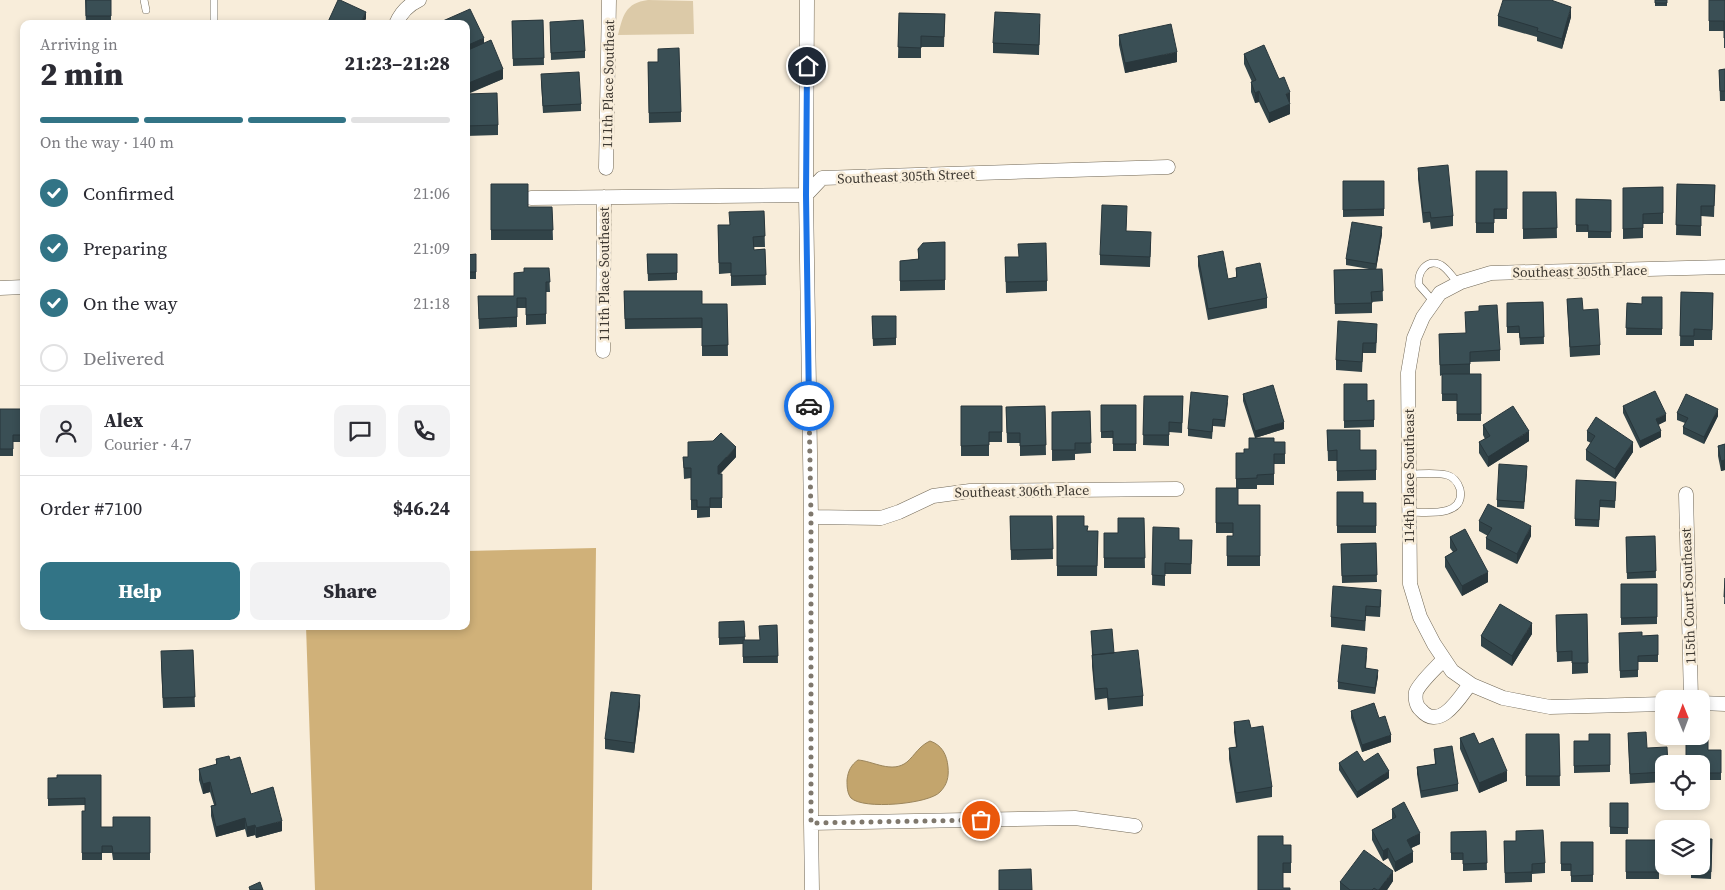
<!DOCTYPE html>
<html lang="en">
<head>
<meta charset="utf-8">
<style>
  :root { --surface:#fff; --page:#f2f2f3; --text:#2b2b33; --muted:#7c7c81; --line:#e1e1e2; --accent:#327486 }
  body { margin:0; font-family:"Source Serif 4",serif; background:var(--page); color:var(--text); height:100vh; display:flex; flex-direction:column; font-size:19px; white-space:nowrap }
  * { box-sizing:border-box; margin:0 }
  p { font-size:16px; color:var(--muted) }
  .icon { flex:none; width:28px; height:28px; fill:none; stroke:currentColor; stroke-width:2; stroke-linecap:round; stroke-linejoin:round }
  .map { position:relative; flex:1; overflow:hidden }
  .side { position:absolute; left:20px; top:20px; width:450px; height:610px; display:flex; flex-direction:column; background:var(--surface); border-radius:10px; box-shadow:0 2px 8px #0003 }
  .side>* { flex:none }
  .needle { width:32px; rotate:359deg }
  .controls { position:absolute; left:1655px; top:690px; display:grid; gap:10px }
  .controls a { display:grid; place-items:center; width:55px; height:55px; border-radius:10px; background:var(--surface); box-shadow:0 2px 8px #0003; font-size:25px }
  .pin { position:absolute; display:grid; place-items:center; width:42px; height:42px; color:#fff; margin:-21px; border:2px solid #fff; border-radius:50%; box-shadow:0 1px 5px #0007 }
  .courier { position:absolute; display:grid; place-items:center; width:50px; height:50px; margin:-25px; border:4px solid #1a73e8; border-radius:50%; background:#fff; color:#222; box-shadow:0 1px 6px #0007 }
  .overview em { font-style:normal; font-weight:800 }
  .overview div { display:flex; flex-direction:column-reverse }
  .overview { display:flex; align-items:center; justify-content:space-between; height:85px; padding:0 20px }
  h1 { font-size:32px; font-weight:800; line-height:38px }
  .bar { display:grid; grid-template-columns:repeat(4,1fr); gap:8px 5px; align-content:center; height:60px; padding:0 20px }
  .bar i { height:6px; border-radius:4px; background:var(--line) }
  .bar .selected { background:var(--accent) }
  .bar p { grid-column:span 4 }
  .line { display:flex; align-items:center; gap:12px; padding:0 20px; border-top:1px solid var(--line) }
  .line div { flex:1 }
  .round { display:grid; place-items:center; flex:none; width:52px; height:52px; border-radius:10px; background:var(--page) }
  ol { padding:0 20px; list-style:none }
  li { display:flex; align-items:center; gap:15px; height:55px }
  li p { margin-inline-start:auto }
  li .icon { padding:5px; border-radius:50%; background:var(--accent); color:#fff; stroke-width:4 }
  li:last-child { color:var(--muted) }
  li i { width:28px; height:28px; border:2px solid var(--line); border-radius:50% }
  .cta { display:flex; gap:10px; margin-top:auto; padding:10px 20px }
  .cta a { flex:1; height:58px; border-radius:10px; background:var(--accent); color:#fff; font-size:20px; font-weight:800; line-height:58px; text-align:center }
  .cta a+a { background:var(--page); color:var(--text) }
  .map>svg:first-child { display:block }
  .green { fill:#dccaa8 }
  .forest { fill:#d0b179 }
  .water { fill:#c3a56d; stroke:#9b855b }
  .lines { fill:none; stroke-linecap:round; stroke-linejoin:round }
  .service-casing { stroke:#716857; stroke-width:8 }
  .minor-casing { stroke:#716857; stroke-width:15 }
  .service { stroke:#fff; stroke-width:7 }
  .minor { stroke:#fff; stroke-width:14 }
  .wall { fill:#324449 }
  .shaded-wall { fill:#29373c }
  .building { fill:#3a4f55; stroke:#29373c }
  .done { stroke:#7f786d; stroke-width:5; stroke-dasharray:0 9 }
  .route { stroke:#1a73e8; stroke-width:6 }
  .labels { text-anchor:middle; stroke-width:5; stroke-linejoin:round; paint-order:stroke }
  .street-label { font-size:14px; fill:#3e3932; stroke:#f8edda }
</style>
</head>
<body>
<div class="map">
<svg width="1725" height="890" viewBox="0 0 1725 890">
  <rect width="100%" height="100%" fill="#f8edda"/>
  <path class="green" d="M648 0 693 1 694 34 618 35C623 16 625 3 648 0Z"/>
  <path class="forest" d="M596 548 592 890H315L306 626H466V551Z"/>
  <path class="water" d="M930 741C942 745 947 755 948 767 949 777 947 785 940 792 929 804 863 810 851 798 847 793 847 786 847 780 848 771 851 765 858 760 873 761 892 774 907 762 915 755 919 746 930 741Z"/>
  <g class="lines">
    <g class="service-casing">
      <path id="service" d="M144 0 146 10
        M214 24V0
        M1434 302 1419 285C1417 272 1427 258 1441 265 1448 269 1453 278 1458 283
        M1409 474C1420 474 1436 472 1447 475 1454 477 1458 483 1460 489 1466 518 1425 512 1409 512"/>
    </g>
    <g class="minor-casing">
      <path id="minor" d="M807 0 806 195 811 517V823L812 890
        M396 24C401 12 408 5 419 0
        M606 168 609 0
        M531 198 806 195 822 178 1168 167
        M0 288 24 287
        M603 351 604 197
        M1686 494 1691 699
        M811 517 881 518 899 512 933 496 970 491 1177 489
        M1444 659C1436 668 1420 682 1416 692 1415 698 1416 706 1421 710 1440 732 1460 697 1470 684
        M1701 703 1725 704
        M1664 704 1550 707 1503 698 1472 685 1452 671 1434 644 1420 617 1410 584 1408 373 1414 338 1423 317 1440 293 1461 282 1491 273 1725 267
        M811 823 1075 818 1135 826"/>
    </g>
    <use href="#service" class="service"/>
    <use href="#minor" class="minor"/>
  </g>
  <path class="wall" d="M85 0H111V24H86Z
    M1655 0H1667V6H1655Z
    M1709 0H1725V48H1724V31H1709Z
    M899 13 945 14 944 47H921V58H898Z
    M1498 16 1571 17 1562 49 1537 41V37L1498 26Z
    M543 20 544 65 513 66 512 21Z
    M466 24 484 43 503 79 468 94 498 125V135L466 136Z
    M1040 24 1039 55 993 53V43Z
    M550 28 585 51V58L551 60Z
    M1119 35 1177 62 1125 73 1119 45Z
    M1244 54 1290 102H1289L1290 114 1269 123 1259 102 1255 103 1251 92V82H1252L1244 64Z
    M648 62H658L681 112V122L649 123Z
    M1725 69V101H1720L1719 70Z
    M541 81 581 104V111L543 113Z
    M1418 168 1453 216V226L1431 229 1430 222 1423 223 1418 179Z
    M1476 171H1507V219H1494V233H1476Z
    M1343 181H1384V216L1343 217Z
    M491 184 528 207H552L553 240H491Z
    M1677 184 1715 185 1714 217 1701 216V236L1676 235Z
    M1663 187V224H1643V238L1623 239V188Z
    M1523 192H1556L1557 238 1523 239Z
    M1576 199 1611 200V238H1588V232H1576Z
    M764 211 765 247H754V250L765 249 766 285 731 286V273L719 274 718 225H729Z
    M1127 216 1126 231 1151 242 1150 267 1100 265V255Z
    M1382 234 1376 269H1382L1383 301 1372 302V313L1335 314 1334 270 1369 269 1346 265V259Z
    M945 242V290L900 291V261L918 259V249Z
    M476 254V279H466V255Z
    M647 254H677V280L648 281Z
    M1198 256 1228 279 1236 277V268L1267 298V308L1208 320 1198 266Z
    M1005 257H1018L1047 281V291L1006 293Z
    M549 268 550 292H546V324L526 325V308H517V327L479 329 478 296H514L524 272Z
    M624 291 702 304H727L728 356H702V328L625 329Z
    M1681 292 1713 293 1712 340H1694V346H1680Z
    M1662 297V335H1626L1627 303 1642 304Z
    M1567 299 1583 310 1600 345V355L1570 357Z
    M1543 302 1544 344 1520 345 1519 333H1507V303Z
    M872 316H896V345L873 346Z
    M1377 334 1376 353H1363L1362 372 1336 370V360Z
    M1439 334 1500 350V361L1470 362V374H1461H1481V421H1457V401H1442V375L1440 376Z
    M1344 384 1367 401 1374 400V427L1344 428Z
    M1243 394 1284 429 1255 438 1243 401Z
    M1144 396H1183L1182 433 1169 432V446L1143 445Z
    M1228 402 1225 427 1213 426 1212 439 1188 436V429Z
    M1101 405H1136V451H1113V438H1101Z
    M961 406H1002V442H989V456H961Z
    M1045 406 1046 455 1020 456V443H1007L1006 407Z
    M1623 406 1666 421 1658 425 1661 437 1640 448 1623 413Z
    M0 409H24V442H13V456H0Z
    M1090 411 1091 453 1075 454V460L1052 461V412Z
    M1677 413 1718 416 1704 444 1683 434V427L1685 423 1677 420Z
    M1483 425 1529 441 1488 467 1479 453V442L1485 439 1483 435Z
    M1327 430 1360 450H1376V480L1337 481V461H1328Z
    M1587 431 1633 452 1615 479 1586 460V450L1591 443 1587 441Z
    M1274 442H1285V464H1274V485H1257V489H1238V505H1260V566H1227V536H1233V533H1216V488H1236V453H1244L1249 449Z
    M1725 444V470L1721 471 1718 456V446Z
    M683 457H736L720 474H722V508H710V517L697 518V510H691V478L684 479Z
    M1527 473 1524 509 1497 507V500Z
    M1616 482 1615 508 1600 507 1599 527 1575 526V519Z
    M1337 492 1363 503H1376V533H1337Z
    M1010 516H1052L1053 559 1011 560Z
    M1057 516 1084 526 1087 531H1098L1097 576H1057Z
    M1144 518 1145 568H1104V533H1118Z
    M1479 521 1531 536 1517 564 1486 549V538L1488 536 1479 531Z
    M1153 527 1179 540H1192L1191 574H1165V586L1152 585Z
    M1655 536 1656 578 1627 579 1626 537Z
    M1450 537 1488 582 1462 596 1445 567V557L1453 552 1450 548Z
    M1376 543 1377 582 1342 583 1341 544Z
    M1725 578V604H1724Z
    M1621 584H1657V624L1621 625Z
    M1381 600 1380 617 1366 616 1365 631 1331 627V617Z
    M1587 614 1588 673 1572 674V661L1557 662 1556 615Z
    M744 621 745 640H760L777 625 778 663H743V644L719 645V622Z
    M1091 631 1114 653 1143 696V706L1108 710 1107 698 1095 700 1092 666V655Z
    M1619 633 1642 636 1658 635V662H1638V677L1620 678Z
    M1532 634 1512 666 1481 646V636Z
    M193 650 195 707 163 708 161 661Z
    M1367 655 1366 668 1378 676 1375 694 1338 689V682Z
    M640 705 634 753 605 749V739Z
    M1351 711 1379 718 1391 742 1362 752 1351 718Z
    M1234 722 1251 728 1272 787V797L1236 803 1229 759V748L1236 747 1234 732Z
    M1628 733 1647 748 1664 764V782L1630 784Z
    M1526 734H1559L1560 786H1526Z
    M1610 734V772L1574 773V741H1589Z
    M1460 738 1479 744 1507 781 1479 793 1460 749Z
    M1434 749 1458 784V791L1421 798 1417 774V767L1435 764Z
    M1721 750V780H1701V764Z
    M216 759 230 760 251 794 282 831 256 838 255 835 247 837 245 829 216 837 211 816V806L214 805 210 792 203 794 199 780V769L216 765Z
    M1364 762 1389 778 1357 798 1339 770V763Z
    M101 775V827H113L150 817V860H113L112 853H102V860H82V811H85V805L48 806V778Z
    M1610 803H1628V834H1610Z
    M1392 809 1420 844 1411 848 1413 862 1395 872 1388 858 1383 861 1372 840V830L1392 819Z
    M1486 831 1487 870 1463 871V860H1451V832Z
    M1712 839 1711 879 1691 878V869L1679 868V866H1701Z
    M1626 840H1659V879H1626Z
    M1504 841 1545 863V873L1532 874V882L1505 883Z
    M1561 842H1593V882H1571V871H1561Z
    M1283 845H1291V873H1283V888L1258 890Z
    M1393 881 1387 890H1340V882Z"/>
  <path class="shaded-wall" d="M1571 7V17L1562 49V39Z
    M366 12V19L363 24H360Z
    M484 38V48L466 56V46Z
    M1177 52V62L1125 73V63Z
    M503 69V79L466 94V84Z
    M1259 91V102L1255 103V93Z
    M1290 92V102L1286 104V94Z
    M1290 104V114L1269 123V113Z
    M468 155V165L466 166V156Z
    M1382 227V234L1376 270V264Z
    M1718 409V416L1704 444V437Z
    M1666 414V421L1656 426V419Z
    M1284 422V429L1255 438V431Z
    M1529 431V441L1488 467V457Z
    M1661 431V437L1640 448V441Z
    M1633 442V452L1615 479V469Z
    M736 447V457L718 476V466Z
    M1725 460V470L1721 471V461Z
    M1531 526V536L1517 564V554Z
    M1488 572V582L1462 596V586Z
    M1532 623V634L1512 666V656Z
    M1378 670V676L1375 694V688Z
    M640 695V705L634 753V743Z
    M1391 735V742L1362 752V745Z
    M1389 771V778L1357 798V792Z
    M1507 771V781L1479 793V783Z
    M210 782V792L203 794V784Z
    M245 818V829L216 837V827Z
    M282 821V831L256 838V828Z
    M255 825V835L247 837V827Z
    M1420 833V844L1407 850V840Z
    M1388 848V858L1383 861V851Z
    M1413 852V862L1395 872V862Z
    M1393 871V881L1387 890H1379Z"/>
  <path class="building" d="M86 0H111V16H86Z
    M338 0H340L366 12 360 24H327Z
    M1503 0H1551L1571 7 1562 39 1537 31 1538 28 1498 16Z
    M1655 0H1667V3H1655Z
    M1709 0H1725V38H1724V21H1709Z
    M470 9 484 38 466 46V24H436Z
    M995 12 1040 14 1039 45 993 43Z
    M899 13 945 14 944 37 921 36V48L898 47Z
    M543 20 544 58 513 59 512 21Z
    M583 20 585 51 551 53 550 22Z
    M142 23H178V24H142Z
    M1171 24 1177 52 1125 63 1119 35Z
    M491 40 503 69 466 84V51Z
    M1264 45 1279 79 1284 77 1290 92 1286 94 1290 104 1269 113 1259 91 1255 93 1251 82 1256 80 1244 54Z
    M679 48 681 112 649 113 648 62H658V49Z
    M1725 69V91H1720L1719 70Z
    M579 72 581 104 543 106 541 74Z
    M497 93 498 125 466 126V94Z
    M1448 165 1453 216 1431 218 1430 212 1423 213 1418 168Z
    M1476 171H1507V209H1494V223H1476Z
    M1343 181H1384V209L1343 210Z
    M491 184H528V207H552L553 230H491Z
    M1677 184 1715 185 1714 206H1701V226L1676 225Z
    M1663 187V213L1643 214V228L1623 229V188Z
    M1523 192H1556L1557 228 1523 229Z
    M1576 199 1611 200V232L1588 231V225H1576Z
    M1102 205 1127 206 1126 231 1151 232 1150 257 1100 255Z
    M764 211 765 236 753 237 754 250 765 249 766 275 731 276V263H719L718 225H730L729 212Z
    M1352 222 1382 227 1376 264 1346 259Z
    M945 242V280L900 281V261L919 259 918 249 923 243Z
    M1046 243 1047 281 1006 282 1005 257H1019L1018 244Z
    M1223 251 1228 279 1237 277 1236 268 1260 263 1267 298 1208 309 1198 256Z
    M476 254V272H466V255Z
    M647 254H677V273L648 274Z
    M524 268H549L550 282H546V314L526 315V298H517V317L479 319 478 296H514V273L524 272Z
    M1382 269 1383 291 1371 292 1372 303 1335 304 1334 270Z
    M624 291H702V304H727L728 345 702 346V318L625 319Z
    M1681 292 1713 293 1712 330 1694 329V336H1680Z
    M1642 297H1662V329L1626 328 1627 303 1642 304Z
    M1582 298 1583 310 1598 309 1600 345 1570 347 1567 299Z
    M1543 302 1544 337 1520 338 1519 326 1507 327V303Z
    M1497 305 1500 350 1470 352V364L1440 365 1439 334 1466 333 1465 312 1479 311V306Z
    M872 316H896V338L873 339Z
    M1338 321 1377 324 1376 343H1363L1362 362 1336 360Z
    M1442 374H1481V414H1457V394H1442Z
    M1344 384H1367V401L1374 400V420L1344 421Z
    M1273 385 1284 422 1255 431 1243 394Z
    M1655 391 1666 414 1656 419 1661 431 1640 441 1623 406Z
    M1191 392 1228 396 1225 420 1213 419 1212 432 1188 429Z
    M1686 394 1718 409 1704 437 1683 427 1688 418 1677 413Z
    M1144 396H1183L1182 423 1169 422V435H1143Z
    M1101 405H1136V444H1113V431L1101 432Z
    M961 406H1002V432H989V445L961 446Z
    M1045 406 1046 445 1020 446V433H1007L1006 407Z
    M1513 406 1529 431 1488 457 1479 442 1490 436 1483 425Z
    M0 409H24V435H13V449H0Z
    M1090 411 1091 443H1075V450H1052V412Z
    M1596 417 1633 442 1615 469 1586 450 1595 436 1587 431Z
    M1327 430H1360V450H1376V470L1337 471V450L1328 451Z
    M721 433 736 447 718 466V474H722V498H710V507H697V500H691V468H684L683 457H688V442L713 441Z
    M1249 438H1274V442H1285V454H1274V474L1257 475V478L1236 479V453H1244V449H1249Z
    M1725 444V460L1721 461 1718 446Z
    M1499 464 1527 466 1524 502 1497 500Z
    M1576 480 1616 482 1615 501 1600 500 1599 520 1575 519Z
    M1216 488H1238V505H1260V556H1227V536H1233V523H1216Z
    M1337 492H1363V503H1376V526H1337Z
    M1488 504 1531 526 1517 554 1486 538 1492 528 1479 521Z
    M1010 516H1052L1053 549 1011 550Z
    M1057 516H1084V526H1088L1087 531H1098L1097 566H1057Z
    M1118 518H1144L1145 558H1104V533H1118Z
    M1153 527 1179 528V540H1192L1191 564 1165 563V576L1152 575Z
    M1465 529 1488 572 1462 586 1445 557 1457 550 1450 537Z
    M1655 536 1656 571 1627 573 1626 537Z
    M1376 543 1377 575 1342 576 1341 544Z
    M1725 578V597H1724Z
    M1621 584H1657V617L1621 618Z
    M1333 586 1381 590 1380 607 1366 606 1365 621 1331 617Z
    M1500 604 1532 623 1512 656 1481 636Z
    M1587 614 1588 663H1572V651L1557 652 1556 615Z
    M744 621 745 637 719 638V622Z
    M777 625 778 656 743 657V640H760L759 626Z
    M1112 629 1114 653 1093 655 1091 631Z
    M1642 632V636L1658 635V655L1638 656V670L1620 671 1619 633Z
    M1342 645 1367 648 1365 668 1378 670 1375 688 1338 682Z
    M193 650 195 697 163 698 161 651Z
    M1138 650 1143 696 1108 699 1107 688 1095 689 1092 655Z
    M611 692 640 695 634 743 605 739Z
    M1374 703 1379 718 1385 716 1391 735 1362 745 1351 711Z
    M1249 720 1251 728 1263 726 1272 787 1236 793 1229 748 1237 747 1234 722Z
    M1646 732 1647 748 1667 747 1668 764H1664V772L1630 774 1628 733Z
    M1474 733 1479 744 1493 738 1507 771 1479 783 1460 738Z
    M1526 734H1559L1560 776H1526Z
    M1589 734H1610V765L1574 766V741H1589Z
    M1701 734H1708V750H1721V773H1701V764H1686V736H1701Z
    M1452 746 1458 784 1421 791 1417 767 1436 764 1434 749Z
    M1357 751 1364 762 1378 753 1389 771 1357 792 1339 763Z
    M229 756 230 760 240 757 251 794 273 787 282 821 256 828 255 825 247 827 245 818 216 827 211 806 216 805 210 782 203 784 199 769 217 764 216 759Z
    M57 775H101V827H113V817H150V853H113L112 846H102V853H82V811H85V798L48 799V778H57Z
    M1404 802 1420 833 1407 840 1413 852 1395 862 1388 848 1383 851 1372 830 1396 817 1392 809Z
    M1610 803H1628V828L1610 827Z
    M1543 830 1545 863 1532 864V872L1505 873 1504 841H1516V831Z
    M1486 831 1487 863 1463 864V853H1451V832Z
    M1258 836H1283V845H1291V863H1283V888H1290V890H1258Z
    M1701 839H1712L1711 872 1691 871V866H1701Z
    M1626 840H1659V872H1626Z
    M1561 842H1593V875L1571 876V864H1561Z
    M1364 850 1393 871 1379 890H1377L1374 888 1372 890H1350L1340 882Z
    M1031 869 1032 890H999V870Z
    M260 882 263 890H250L249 887Z"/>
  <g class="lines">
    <path class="done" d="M809 406 811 517V823L981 820"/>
    <path class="route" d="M807 66 806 195 809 406"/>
  </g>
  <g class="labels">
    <g class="street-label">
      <text transform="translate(608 84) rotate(-89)" y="5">111th Place Southeat</text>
      <text transform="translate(906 176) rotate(-2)" y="5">Southeast 305th Street</text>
      <text transform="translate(1580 271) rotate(-1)" y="5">Southeast 305th Place</text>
      <text transform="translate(604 274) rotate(-90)" y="5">111th Place Southeast</text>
      <text transform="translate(1409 476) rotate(-90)" y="5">114th Place Southeast</text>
      <text transform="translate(1022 491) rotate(-1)" y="5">Southeast 306th Place</text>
      <text transform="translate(1688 596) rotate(-92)" y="5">115th Court Southeast</text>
    </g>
  </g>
</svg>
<div class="controls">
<a><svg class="needle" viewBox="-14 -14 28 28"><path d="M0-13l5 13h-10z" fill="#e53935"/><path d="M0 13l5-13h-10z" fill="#7c7c81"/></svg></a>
<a><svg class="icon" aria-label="locate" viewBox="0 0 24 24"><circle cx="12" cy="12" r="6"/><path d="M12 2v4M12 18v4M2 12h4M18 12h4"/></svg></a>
<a><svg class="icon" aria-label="layers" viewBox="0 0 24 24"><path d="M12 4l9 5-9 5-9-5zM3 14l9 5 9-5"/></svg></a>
</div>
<div class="pin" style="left:981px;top:820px;background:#ea580c"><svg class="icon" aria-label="bag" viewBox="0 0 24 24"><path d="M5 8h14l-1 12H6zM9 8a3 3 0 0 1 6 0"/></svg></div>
<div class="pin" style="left:807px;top:66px;background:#1f2937"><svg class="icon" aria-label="home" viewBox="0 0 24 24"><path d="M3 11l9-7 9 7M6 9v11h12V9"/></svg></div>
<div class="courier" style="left:809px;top:406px"><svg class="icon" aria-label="car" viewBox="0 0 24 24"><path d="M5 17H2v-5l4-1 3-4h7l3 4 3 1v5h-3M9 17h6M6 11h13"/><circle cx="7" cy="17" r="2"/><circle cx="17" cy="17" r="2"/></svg></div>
<section class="side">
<div class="overview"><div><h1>2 min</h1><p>Arriving in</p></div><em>21:23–21:28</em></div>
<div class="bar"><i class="selected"></i><i class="selected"></i><i class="selected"></i><i></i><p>On the way · 140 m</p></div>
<ol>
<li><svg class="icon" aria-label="check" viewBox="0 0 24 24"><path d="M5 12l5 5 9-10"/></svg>Confirmed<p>21:06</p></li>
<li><svg class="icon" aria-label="check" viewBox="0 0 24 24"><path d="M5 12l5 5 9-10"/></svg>Preparing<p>21:09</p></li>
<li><svg class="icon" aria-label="check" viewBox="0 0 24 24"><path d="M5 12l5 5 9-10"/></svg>On the way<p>21:18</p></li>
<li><i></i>Delivered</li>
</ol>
<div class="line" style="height:90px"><a class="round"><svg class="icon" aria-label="person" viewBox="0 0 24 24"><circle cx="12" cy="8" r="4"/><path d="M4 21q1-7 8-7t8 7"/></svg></a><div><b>Alex</b><p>Courier · 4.7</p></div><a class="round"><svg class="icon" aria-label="chat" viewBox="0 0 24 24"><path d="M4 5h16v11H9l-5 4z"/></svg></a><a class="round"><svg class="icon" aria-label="phone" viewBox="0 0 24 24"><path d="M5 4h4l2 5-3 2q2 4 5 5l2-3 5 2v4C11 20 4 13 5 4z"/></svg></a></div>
<div class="line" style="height:65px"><div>Order #7100</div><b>$46.24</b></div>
<div class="cta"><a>Help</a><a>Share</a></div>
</section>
</div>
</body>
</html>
